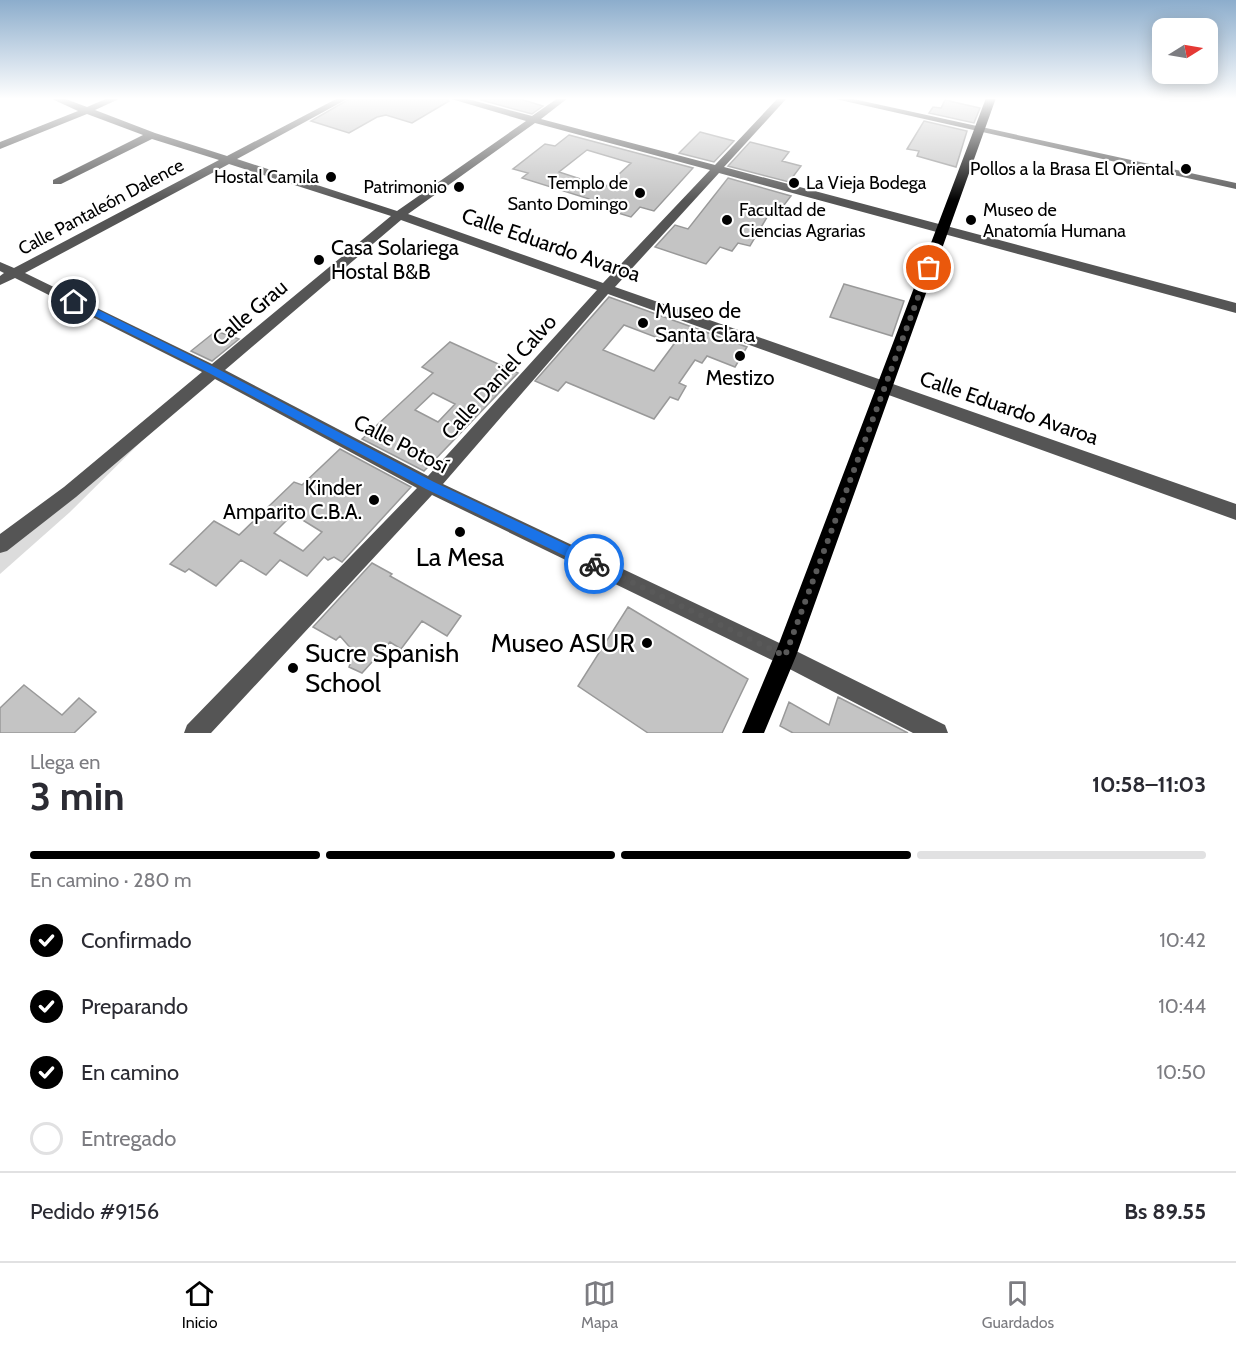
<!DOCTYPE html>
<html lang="es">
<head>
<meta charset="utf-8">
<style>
  :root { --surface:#fff; --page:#f2f2f3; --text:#2b2b33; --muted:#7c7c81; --line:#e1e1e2; --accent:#000 }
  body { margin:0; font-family:Cabin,sans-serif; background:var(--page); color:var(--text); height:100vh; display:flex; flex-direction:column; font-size:22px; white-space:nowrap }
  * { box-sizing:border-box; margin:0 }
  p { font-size:20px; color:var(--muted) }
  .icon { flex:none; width:33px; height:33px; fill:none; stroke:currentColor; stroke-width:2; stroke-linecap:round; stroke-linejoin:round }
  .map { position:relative; height:733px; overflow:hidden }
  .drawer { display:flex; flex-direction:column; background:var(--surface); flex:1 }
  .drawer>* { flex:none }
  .needle { width:39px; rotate:79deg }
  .buttons { position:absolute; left:1152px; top:18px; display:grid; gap:12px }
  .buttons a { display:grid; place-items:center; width:66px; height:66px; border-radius:12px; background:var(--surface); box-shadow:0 3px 15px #0003; font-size:30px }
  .pin { position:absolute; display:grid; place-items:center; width:51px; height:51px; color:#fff; margin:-26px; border:3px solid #fff; border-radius:50%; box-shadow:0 2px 6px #0007 }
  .courier { position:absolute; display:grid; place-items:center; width:60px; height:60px; margin:-30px; border:4px solid #1a73e8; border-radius:50%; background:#fff; color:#222; box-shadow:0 2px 8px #0007 }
  .head em { font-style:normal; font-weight:700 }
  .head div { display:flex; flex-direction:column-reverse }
  .head { display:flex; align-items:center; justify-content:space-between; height:102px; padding:0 30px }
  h1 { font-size:39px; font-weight:700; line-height:45px }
  .bar { display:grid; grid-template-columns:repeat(4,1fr); gap:9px 6px; align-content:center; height:72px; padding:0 30px }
  .bar i { height:8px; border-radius:4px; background:var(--line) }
  .bar .current { background:var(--accent) }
  .bar p { grid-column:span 4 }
  .line { display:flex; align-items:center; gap:15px; padding:0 30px; border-top:2px solid var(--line) }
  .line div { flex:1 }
  ol { padding:0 30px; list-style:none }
  li { display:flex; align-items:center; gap:18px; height:66px }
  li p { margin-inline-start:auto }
  li .icon { padding:6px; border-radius:50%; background:var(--accent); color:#fff; stroke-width:4 }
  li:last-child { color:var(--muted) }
  li i { width:33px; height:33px; border:3px solid var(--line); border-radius:50% }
  .tabs { display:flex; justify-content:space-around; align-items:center; height:84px; border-top:2px solid var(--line); background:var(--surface); font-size:16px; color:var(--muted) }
  .tabs a { display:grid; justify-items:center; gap:3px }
  .tabs .current { color:var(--accent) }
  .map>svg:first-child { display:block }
  .green { fill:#dcdcdc }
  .building { fill:#c4c4c4; stroke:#999; stroke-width:1.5; fill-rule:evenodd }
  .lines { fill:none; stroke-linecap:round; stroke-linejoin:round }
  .minor { fill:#555; fill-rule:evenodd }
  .major { fill:#000; fill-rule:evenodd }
  .route { fill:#1a73e8 }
  .done { stroke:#595959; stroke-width:6; stroke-dasharray:0 10.8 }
  .poi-dot { fill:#000; stroke:#fff; stroke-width:2 }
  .labels { text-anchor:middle; stroke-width:4.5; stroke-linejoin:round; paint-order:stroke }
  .far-poi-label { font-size:18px; fill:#000; stroke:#fff; text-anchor:end }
  .far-street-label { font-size:18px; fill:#000; stroke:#fff }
  .street-label { font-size:21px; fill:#000; stroke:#fff }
  .poi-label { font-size:21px; fill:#000; stroke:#fff; text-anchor:start }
  .near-poi-label { font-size:26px; fill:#000; stroke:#fff }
</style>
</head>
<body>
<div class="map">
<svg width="1236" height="733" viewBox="0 0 1236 733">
  <rect width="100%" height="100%" fill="#fff"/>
  <path class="green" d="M163 420 70 512 0 574V553Z"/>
  <path class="building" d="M351 98H446L449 101 412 123 386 115 377 117 349 133 311 121Z
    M481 98H517L543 106 532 114 481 100Z
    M945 100 980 108 974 123 929 113 933 107 941 108Z
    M924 121 967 131 956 167 917 156 919 151 907 149Z
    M700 132 734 141 714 162 679 153Z
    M569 135 693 168 654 211 640 207 631 217 608 210 612 206 522 178 528 173 513 169 545 144 555 146ZM587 150 631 163 605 187 559 172Z
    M750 142 789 152 782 161 801 166 789 182 728 166Z
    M728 178 791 196 781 209 773 207 750 246 738 243 732 251 720 247 706 264 655 247 675 225 688 229Z
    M844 284 904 301 892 336 830 317Z
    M609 297 747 347 735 367 707 356 702 363 695 360 679 383 686 386 678 400 670 397 654 419 566 382 558 391 535 381ZM624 325 674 344 654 371 603 350Z
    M216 331 239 339 212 361 191 351Z
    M450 342 518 373 424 471 362 439 433 373 422 367ZM433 393 455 404 438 422 415 410Z
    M340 449 411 487 342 562 334 557 328 560 324 557 307 576 280 560 266 575 241 560 216 586 189 569 185 572 170 564 214 521 239 535 294 482 302 485ZM293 514 322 532 303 551 274 533Z
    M372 563 392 574 390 576 461 616 447 636 422 621 401 649 390 642 362 673 349 667 354 652 340 636 336 640 313 627Z
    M628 607 748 679 722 733H648L578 686Z
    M24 685 62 715 79 698 96 712 74 733H0V708Z
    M838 697 908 733H793L780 726 789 702 829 725Z"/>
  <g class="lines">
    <path class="minor" d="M50 98H63L87 107 108 98H121L95 110 155 133 227 156 338 98H349L237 159 397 211 526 121 448 98H464L532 116 558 98H568L541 119 715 165 778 98H787L724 167 1236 303V313L719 173 615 287 1236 504V520L608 294 443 484 792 649 945 725 948 733H913L778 663 432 495 211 733H184L187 725 417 488 215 379 76 497 7 551 0 553V534L64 487 202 372 15 278 0 285V276L4 273 0 271V262L14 268 219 160 152 139 61 184H53V180L143 135 87 114 0 149V142L78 111ZM535 123 710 170 603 283 408 214ZM229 164 391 216 212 364 25 273ZM401 220 597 290 428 476 225 370Z
      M831 98H849L1236 183V189Z"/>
    <path class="major" d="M986 98H996L796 656 764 733H742L775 654Z"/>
  </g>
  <linearGradient id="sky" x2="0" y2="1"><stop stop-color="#8cadcc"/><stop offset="0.49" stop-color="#fff"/><stop offset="1" stop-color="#fff" stop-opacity="0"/></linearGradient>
  <rect width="1236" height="201" fill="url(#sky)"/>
  <path class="route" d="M71 300H78L216 368 434 482 599 560 600 564 599 568H590L426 489 209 373 71 304Z"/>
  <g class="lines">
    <path class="done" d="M594 564 785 656 929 268"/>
  </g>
  <g class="poi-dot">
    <circle cx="1186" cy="169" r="6"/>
    <circle cx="331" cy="177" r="6"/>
    <circle cx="794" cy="183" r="6"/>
    <circle cx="459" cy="187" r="6"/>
    <circle cx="640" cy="193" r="6"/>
    <circle cx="727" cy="220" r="6"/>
    <circle cx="971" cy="220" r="6"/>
    <circle cx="319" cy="260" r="6"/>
    <circle cx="643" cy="323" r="6"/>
    <circle cx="740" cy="356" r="6"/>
    <circle cx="374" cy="500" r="6"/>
    <circle cx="460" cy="532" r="6"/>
    <circle cx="647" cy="643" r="6"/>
    <circle cx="293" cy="668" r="6"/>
  </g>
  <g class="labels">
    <g class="far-poi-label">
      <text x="1174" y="175">Pollos a la Brasa El Oriental</text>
      <text x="319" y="183">Hostal Camila</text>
      <text x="628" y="189">Templo de<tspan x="628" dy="21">Santo Domingo</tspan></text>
      <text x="806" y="189" text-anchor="start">La Vieja Bodega</text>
      <text x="447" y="193">Patrimonio</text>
      <text x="739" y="216" text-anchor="start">Facultad de<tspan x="739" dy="21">Ciencias Agrarias</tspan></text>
      <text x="983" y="216" text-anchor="start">Museo de<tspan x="983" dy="21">Anatomía Humana</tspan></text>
    </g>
    <g class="far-street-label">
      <text transform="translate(101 207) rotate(-28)" y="6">Calle Pantaleón Dalence</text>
    </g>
    <g class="street-label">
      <text transform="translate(551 245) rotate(19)" y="7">Calle Eduardo Avaroa</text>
      <text transform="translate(250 313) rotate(-40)" y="7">Calle Grau</text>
      <text transform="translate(499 377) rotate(-48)" y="7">Calle Daniel Calvo</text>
      <text transform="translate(1009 408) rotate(19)" y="7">Calle Eduardo Avaroa</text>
      <text transform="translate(401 444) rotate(27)" y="7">Calle Potosí</text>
    </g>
    <g class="poi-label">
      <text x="331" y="255">Casa Solariega<tspan x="331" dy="24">Hostal B&amp;B</tspan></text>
      <text x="655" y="318">Museo de<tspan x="655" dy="24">Santa Clara</tspan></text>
      <text x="740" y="385" text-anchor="middle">Mestizo</text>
      <text x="362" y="495" text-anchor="end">Kinder<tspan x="362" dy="24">Amparito C.B.A.</tspan></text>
    </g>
    <g class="near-poi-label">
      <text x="460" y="566">La Mesa</text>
      <text x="635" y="652" text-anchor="end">Museo ASUR</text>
      <text x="305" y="662" text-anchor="start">Sucre Spanish<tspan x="305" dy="30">School</tspan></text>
    </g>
  </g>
</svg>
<div class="buttons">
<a><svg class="needle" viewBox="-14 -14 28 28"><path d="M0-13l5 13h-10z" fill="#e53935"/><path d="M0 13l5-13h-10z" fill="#7c7c81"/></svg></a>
</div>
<div class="pin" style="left:929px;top:268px;background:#ea580c"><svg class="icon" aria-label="bag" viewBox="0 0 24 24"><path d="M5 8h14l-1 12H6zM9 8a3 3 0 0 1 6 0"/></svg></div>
<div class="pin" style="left:74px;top:302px;background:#1f2937"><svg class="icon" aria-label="home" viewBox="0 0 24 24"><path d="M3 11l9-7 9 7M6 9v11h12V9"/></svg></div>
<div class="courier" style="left:594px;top:564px"><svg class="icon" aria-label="bike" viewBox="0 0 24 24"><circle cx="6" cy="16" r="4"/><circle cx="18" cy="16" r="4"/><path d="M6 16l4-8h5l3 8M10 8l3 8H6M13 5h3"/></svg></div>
</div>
<section class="drawer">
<div class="head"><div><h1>3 min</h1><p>Llega en</p></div><em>10:58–11:03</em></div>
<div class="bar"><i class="current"></i><i class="current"></i><i class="current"></i><i></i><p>En camino · 280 m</p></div>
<ol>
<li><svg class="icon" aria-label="check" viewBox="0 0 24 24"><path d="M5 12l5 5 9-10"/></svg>Confirmado<p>10:42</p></li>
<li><svg class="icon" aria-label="check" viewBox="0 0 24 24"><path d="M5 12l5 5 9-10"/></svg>Preparando<p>10:44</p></li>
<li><svg class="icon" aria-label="check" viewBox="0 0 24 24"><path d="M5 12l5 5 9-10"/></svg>En camino<p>10:50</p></li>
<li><i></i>Entregado</li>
</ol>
<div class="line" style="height:78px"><div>Pedido #9156</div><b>Bs 89.55</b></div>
</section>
<nav class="tabs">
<a class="current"><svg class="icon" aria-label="home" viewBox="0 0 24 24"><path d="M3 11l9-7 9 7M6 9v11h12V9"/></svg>Inicio</a>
<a><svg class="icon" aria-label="map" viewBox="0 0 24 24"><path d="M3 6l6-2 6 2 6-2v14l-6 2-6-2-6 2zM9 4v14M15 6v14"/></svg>Mapa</a>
<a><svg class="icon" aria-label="saved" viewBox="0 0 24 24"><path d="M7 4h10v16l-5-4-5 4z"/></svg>Guardados</a>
</nav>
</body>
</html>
